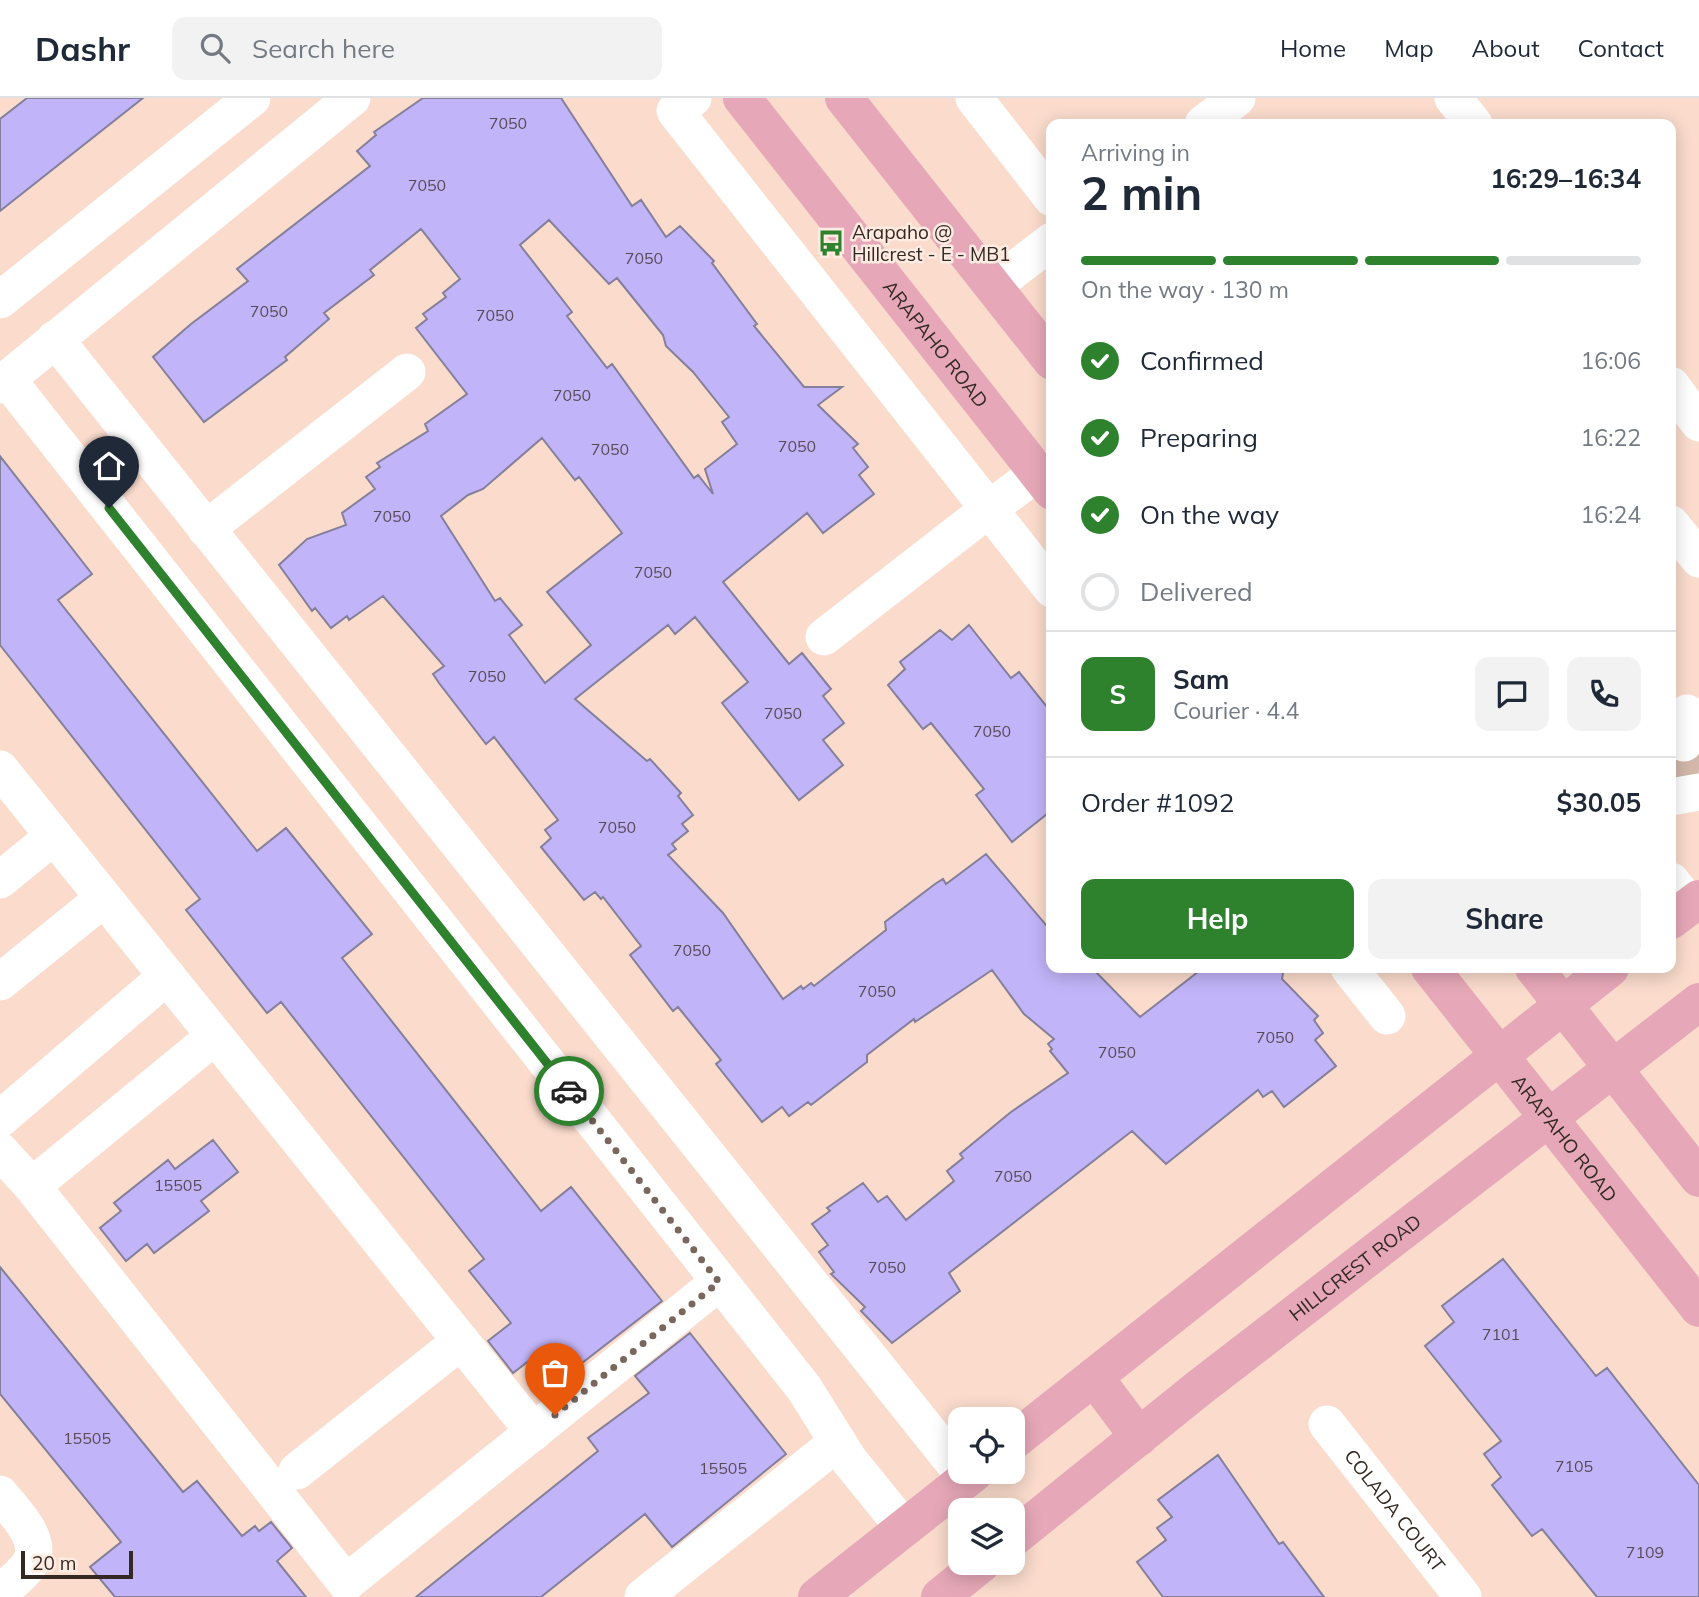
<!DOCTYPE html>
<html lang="en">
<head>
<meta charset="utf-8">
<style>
  :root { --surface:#fff; --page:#f2f2f3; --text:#1f2937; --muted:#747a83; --line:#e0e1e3; --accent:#2e812d }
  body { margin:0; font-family:Mulish,sans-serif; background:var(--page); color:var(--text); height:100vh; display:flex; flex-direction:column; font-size:26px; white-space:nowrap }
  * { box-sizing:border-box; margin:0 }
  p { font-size:23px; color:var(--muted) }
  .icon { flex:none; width:38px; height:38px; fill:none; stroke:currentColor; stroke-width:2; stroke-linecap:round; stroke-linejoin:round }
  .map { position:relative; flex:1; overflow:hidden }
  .drawer { position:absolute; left:1046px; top:21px; width:630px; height:854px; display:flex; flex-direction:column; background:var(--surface); border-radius:14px; box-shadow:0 4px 18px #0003 }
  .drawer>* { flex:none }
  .buttons { position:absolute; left:948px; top:1309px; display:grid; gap:14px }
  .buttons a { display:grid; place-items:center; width:77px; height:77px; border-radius:14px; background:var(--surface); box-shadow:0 4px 18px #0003; font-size:35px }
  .scale { position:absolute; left:21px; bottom:18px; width:112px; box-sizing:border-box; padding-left:7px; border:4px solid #342822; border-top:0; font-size:19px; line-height:24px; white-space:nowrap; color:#342822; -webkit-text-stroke:5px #feebe2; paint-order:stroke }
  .pin { position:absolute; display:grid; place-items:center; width:60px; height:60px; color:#fff; margin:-72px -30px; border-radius:50% 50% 50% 0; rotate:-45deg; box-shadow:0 0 7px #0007 }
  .pin .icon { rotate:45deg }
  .courier { position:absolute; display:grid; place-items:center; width:70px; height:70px; margin:-35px; border:5px solid #2e812d; border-radius:50%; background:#fff; color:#222; box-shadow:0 2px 9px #0007 }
  .head em { font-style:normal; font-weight:700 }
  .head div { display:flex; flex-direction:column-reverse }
  .head { display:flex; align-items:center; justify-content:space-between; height:119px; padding:0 35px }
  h1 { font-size:46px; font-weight:700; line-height:52px }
  .bar { display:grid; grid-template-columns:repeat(4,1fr); gap:10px 7px; align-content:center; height:84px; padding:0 35px }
  .bar i { height:9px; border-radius:5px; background:var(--line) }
  .bar .on { background:var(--accent) }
  .bar p { grid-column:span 4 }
  .line { display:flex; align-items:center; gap:18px; padding:0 35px; border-top:2px solid var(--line) }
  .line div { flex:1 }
  .round { display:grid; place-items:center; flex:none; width:74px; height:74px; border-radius:14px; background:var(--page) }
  ol { padding:0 35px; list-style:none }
  li { display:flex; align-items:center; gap:21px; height:77px }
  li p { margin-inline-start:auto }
  li .icon { padding:7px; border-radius:50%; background:var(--accent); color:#fff; stroke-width:4 }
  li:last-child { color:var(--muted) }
  li i { width:38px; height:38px; border:4px solid var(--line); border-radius:50% }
  .cta { display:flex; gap:14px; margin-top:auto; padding:14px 35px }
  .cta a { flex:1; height:80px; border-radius:14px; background:var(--accent); color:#fff; font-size:28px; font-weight:700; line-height:80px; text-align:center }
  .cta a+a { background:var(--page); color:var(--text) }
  header { display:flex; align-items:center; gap:42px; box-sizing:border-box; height:98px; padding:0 35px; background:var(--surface); border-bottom:2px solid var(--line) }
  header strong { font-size:33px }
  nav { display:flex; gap:38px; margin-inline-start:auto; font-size:24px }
  .search { width:490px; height:63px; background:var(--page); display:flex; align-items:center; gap:18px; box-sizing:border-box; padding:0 24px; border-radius:14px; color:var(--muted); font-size:26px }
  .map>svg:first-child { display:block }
  .building { fill:#c2b4f8; stroke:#847f9a; stroke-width:2; fill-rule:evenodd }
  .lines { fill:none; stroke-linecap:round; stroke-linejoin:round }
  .minor-tunnel { stroke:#d2b7aa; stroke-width:37; stroke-dasharray:37 18; stroke-linecap:butt }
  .minor { stroke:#fff; stroke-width:37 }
  .major { stroke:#e6a8b8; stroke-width:38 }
  .done { stroke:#79675e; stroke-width:7; stroke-dasharray:0 12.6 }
  .route { stroke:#2e812d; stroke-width:9 }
  .labels { text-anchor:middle; stroke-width:5; stroke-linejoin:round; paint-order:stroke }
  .number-label { font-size:16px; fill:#584b58 }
  .poi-label { font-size:19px; fill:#342822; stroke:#feebe2; text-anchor:start }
  .street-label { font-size:19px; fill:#342822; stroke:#feebe2 }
</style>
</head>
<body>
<header>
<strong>Dashr</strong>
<div class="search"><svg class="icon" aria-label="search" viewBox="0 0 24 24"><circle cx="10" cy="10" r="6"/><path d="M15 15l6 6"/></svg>Search here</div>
<nav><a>Home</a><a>Map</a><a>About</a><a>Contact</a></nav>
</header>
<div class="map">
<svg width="1699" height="1499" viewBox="0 0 1699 1499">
  <rect width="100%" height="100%" fill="#fadbcc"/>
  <path class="building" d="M27 0H143L0 113V21Z
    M423 0H561L632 108 641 102 666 139 680 128 714 163 712 165 757 226 754 228 804 289H842L818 307 858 346 853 350 868 369 859 377 874 396 823 435 807 415 723 484 789 566 802 555 831 591 823 598 844 625 823 642 843 667 799 702 722 605 748 584 695 519 675 536 668 527 575 601 647 663 650 661 681 695 678 698 693 717 682 726 688 733 672 746 676 751 668 757 723 815 783 901 801 888 803 891 811 885 814 888 886 832 885 824 935 786 943 781 946 786 986 756 1052 834V870H1092L1140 919 1203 870H1284L1282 881 1318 918 1314 922 1323 935 1315 942 1336 968 1284 1009 1272 993 1263 999 1258 992 1166 1066 1132 1033 949 1175 960 1193 892 1245 861 1213 865 1209 831 1176 834 1174 819 1154 828 1147 812 1126 830 1113 827 1110 863 1085 878 1104 887 1098 906 1122 954 1083 947 1073 963 1060 960 1056 1011 1014 1068 975 1050 953 1052 951 1048 946 1054 941 1024 916 992 872 915 924 914 921 867 957V964L811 1007 808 1004 789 1018 782 1009 762 1024 716 966 721 962 678 909 673 913 630 857 641 848 603 799 601 801 595 794 584 802 541 749 551 740 545 732 558 722 494 639 486 646 439 585 433 576 444 568 383 498 349 522 347 518 331 530 315 510 312 513 279 467 307 441 346 427 342 415 375 391 366 379 380 369 377 365 428 333 425 326 467 296 416 230 427 221 423 216 446 199 443 195 460 181 421 131 370 172 374 177 324 215 329 221 285 259 287 262 204 324 153 259 191 226 248 183 237 171 370 68 357 53 376 37 374 34ZM549 122 609 186 617 180 663 237 666 248 693 274 729 319 722 324 737 346 705 371 713 396 698 377 694 380 612 266 607 270 567 218 572 214 520 147ZM542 340 575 382 579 379 622 435 547 494 591 547 545 585 509 537 522 527 500 500 495 503 441 418 468 397 483 391Z
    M0 358 92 476 58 502 257 753 286 730 372 836 342 860 541 1113 571 1089 662 1203 551 1289 530 1262 513 1275 488 1243 511 1225 469 1173 484 1161 281 904 267 915 186 812 200 801 0 547Z
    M969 527 1011 580 1019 574 1052 615V712L1012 744 976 697 984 691 931 625 923 631 888 587 905 571 900 564 940 532 952 542Z
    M213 1042 238 1074 201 1103 209 1113 154 1155 147 1146 126 1163 100 1130 121 1113 114 1105 168 1062 175 1071Z
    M1503 1161 1596 1278 1607 1270 1699 1387V1499H1597L1542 1431 1532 1438 1492 1387 1501 1379 1484 1356 1501 1343 1425 1248 1454 1224 1442 1208Z
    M0 1169 183 1394 197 1383 242 1438 255 1428 259 1433 271 1424 292 1450 277 1463 306 1499H115L90 1469 121 1444 0 1296Z
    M690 1235 786 1356 672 1449 645 1416 541 1499H416L598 1353 588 1340 649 1295 635 1278Z
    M1218 1357 1279 1446 1283 1444 1324 1499H1163L1137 1464 1166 1442 1157 1430 1172 1419 1158 1402Z"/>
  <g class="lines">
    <path class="minor-tunnel" d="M1678 688 1684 645"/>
    <g class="minor">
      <path d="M693 0 675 13 1052 491"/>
      <path d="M974 0 1052 100"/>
      <path d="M1453 0 1474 26"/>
      <path d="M1203 26 1237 0"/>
      <path d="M993 188 1052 143"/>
      <path d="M0 202 252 0"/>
      <path d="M55 241 961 1374"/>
      <path d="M7 281 804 1290 849 1362 904 1430"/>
      <path d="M0 287 352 0"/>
      <path d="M1671 287 1699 325"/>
      <path d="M1671 426 1699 461"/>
      <path d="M206 431 407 274"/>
      <path d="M824 539 989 411 1037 375 1052 370"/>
      <path d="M1684 645 1687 615"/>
      <path d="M0 671 534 1334"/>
      <path d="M1671 699 1699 694"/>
      <path d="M0 782 54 738"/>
      <path d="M1671 783 1690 807"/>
      <path d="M1349 870 1387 918"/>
      <path d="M0 884 103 801"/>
      <path d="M0 1021 167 878"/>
      <path d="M0 1053 32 1088 346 1485 719 1184"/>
      <path d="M32 1088 215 938"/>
      <path id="s1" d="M1327 1326 1463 1499"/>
      <path d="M297 1373 461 1243"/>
      <path d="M0 1396C14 1414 47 1444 28 1468 21 1478 9 1486 0 1495"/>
      <path d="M643 1499 838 1344"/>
    </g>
    <g class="major">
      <path id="s2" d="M742 0 1052 393"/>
      <path d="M844 0 1052 263"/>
      <path d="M1671 822 1699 801"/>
      <path id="s3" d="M1430 870 1699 1210"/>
      <path d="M1534 870 1699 1080"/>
      <path d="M1094 1279 1139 1339"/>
      <path d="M1013 1343 1610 870"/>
      <path id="s4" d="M1013 1440 1199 1290 1699 904"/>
      <path d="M817 1499 975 1374"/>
      <path d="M940 1499 982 1465"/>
    </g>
  </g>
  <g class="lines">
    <path class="done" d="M555 1317 719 1184 569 993"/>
    <path class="route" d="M109 410 569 993"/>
  </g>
  <defs>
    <g id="bus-bare" transform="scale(2.1)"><path d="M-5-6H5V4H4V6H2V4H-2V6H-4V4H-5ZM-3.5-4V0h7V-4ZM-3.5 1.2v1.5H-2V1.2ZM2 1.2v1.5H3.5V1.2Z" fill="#2e812d" stroke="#feebe2" stroke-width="2.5" paint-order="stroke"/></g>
  </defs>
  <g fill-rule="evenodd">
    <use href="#bus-bare" x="831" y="145"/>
  </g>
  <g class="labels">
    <g class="number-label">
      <text x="508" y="31">7050</text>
      <text x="427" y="93">7050</text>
      <text x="644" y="166">7050</text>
      <text x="269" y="219">7050</text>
      <text x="495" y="223">7050</text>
      <text x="572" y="303">7050</text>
      <text x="797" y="354">7050</text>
      <text x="610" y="357">7050</text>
      <text x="392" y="424">7050</text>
      <text x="653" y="480">7050</text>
      <text x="487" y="584">7050</text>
      <text x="783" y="621">7050</text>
      <text x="992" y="639">7050</text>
      <text x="617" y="735">7050</text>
      <text x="692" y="858">7050</text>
      <text x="877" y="899">7050</text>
      <text x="1275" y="945">7050</text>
      <text x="1117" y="960">7050</text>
      <text x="1013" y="1084">7050</text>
      <text x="178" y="1093">15505</text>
      <text x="887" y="1175">7050</text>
      <text x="1501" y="1242">7101</text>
      <text x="87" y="1346">15505</text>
      <text x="1574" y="1374">7105</text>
      <text x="723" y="1376">15505</text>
      <text x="1645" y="1460">7109</text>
    </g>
    <g class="poi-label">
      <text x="852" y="141">Arapaho @<tspan x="852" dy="22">Hillcrest - E - MB1</tspan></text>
    </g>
    <g class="street-label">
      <text dy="7" stroke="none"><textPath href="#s2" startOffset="313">ARAPAHO ROAD</textPath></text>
      <text dy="7" stroke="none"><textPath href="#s3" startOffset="217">ARAPAHO ROAD</textPath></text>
      <text dy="7" stroke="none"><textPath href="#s4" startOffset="436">HILLCREST ROAD</textPath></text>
      <text dy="7" stroke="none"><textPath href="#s1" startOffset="110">COLADA COURT</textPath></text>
    </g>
  </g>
</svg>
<div class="buttons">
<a><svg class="icon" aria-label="locate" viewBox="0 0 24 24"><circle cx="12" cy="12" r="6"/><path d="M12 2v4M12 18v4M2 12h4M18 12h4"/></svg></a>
<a><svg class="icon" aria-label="layers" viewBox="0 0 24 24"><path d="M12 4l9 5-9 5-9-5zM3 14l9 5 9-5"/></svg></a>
</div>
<div class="scale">20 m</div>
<div class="pin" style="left:555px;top:1317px;background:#ea580c"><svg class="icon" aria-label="bag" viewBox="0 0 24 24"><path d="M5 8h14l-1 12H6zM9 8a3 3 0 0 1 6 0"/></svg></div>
<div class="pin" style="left:109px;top:410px;background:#1f2937"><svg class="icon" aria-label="home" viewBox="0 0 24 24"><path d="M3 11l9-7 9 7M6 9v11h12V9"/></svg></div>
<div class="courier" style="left:569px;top:993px"><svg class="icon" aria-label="car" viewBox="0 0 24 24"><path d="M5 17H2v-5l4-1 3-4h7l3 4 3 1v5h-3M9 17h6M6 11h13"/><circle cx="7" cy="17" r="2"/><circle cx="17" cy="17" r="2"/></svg></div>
<section class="drawer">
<div class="head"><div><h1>2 min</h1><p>Arriving in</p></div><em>16:29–16:34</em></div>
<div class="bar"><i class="on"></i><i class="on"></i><i class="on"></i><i></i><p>On the way · 130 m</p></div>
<ol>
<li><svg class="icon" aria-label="check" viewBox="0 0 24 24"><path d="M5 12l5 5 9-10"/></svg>Confirmed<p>16:06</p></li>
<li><svg class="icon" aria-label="check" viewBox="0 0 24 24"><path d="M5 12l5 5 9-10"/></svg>Preparing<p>16:22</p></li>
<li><svg class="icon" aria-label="check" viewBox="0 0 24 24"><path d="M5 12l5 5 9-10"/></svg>On the way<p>16:24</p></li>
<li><i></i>Delivered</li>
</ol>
<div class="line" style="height:126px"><b class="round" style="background:var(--accent);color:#fff">S</b><div><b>Sam</b><p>Courier · 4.4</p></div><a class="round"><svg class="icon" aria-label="chat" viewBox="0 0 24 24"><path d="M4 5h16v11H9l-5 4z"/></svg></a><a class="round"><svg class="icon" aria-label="phone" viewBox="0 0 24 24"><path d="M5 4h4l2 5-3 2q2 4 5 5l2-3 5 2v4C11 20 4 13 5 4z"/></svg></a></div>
<div class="line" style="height:91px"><div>Order #1092</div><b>$30.05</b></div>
<div class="cta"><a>Help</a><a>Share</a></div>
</section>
</div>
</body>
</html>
